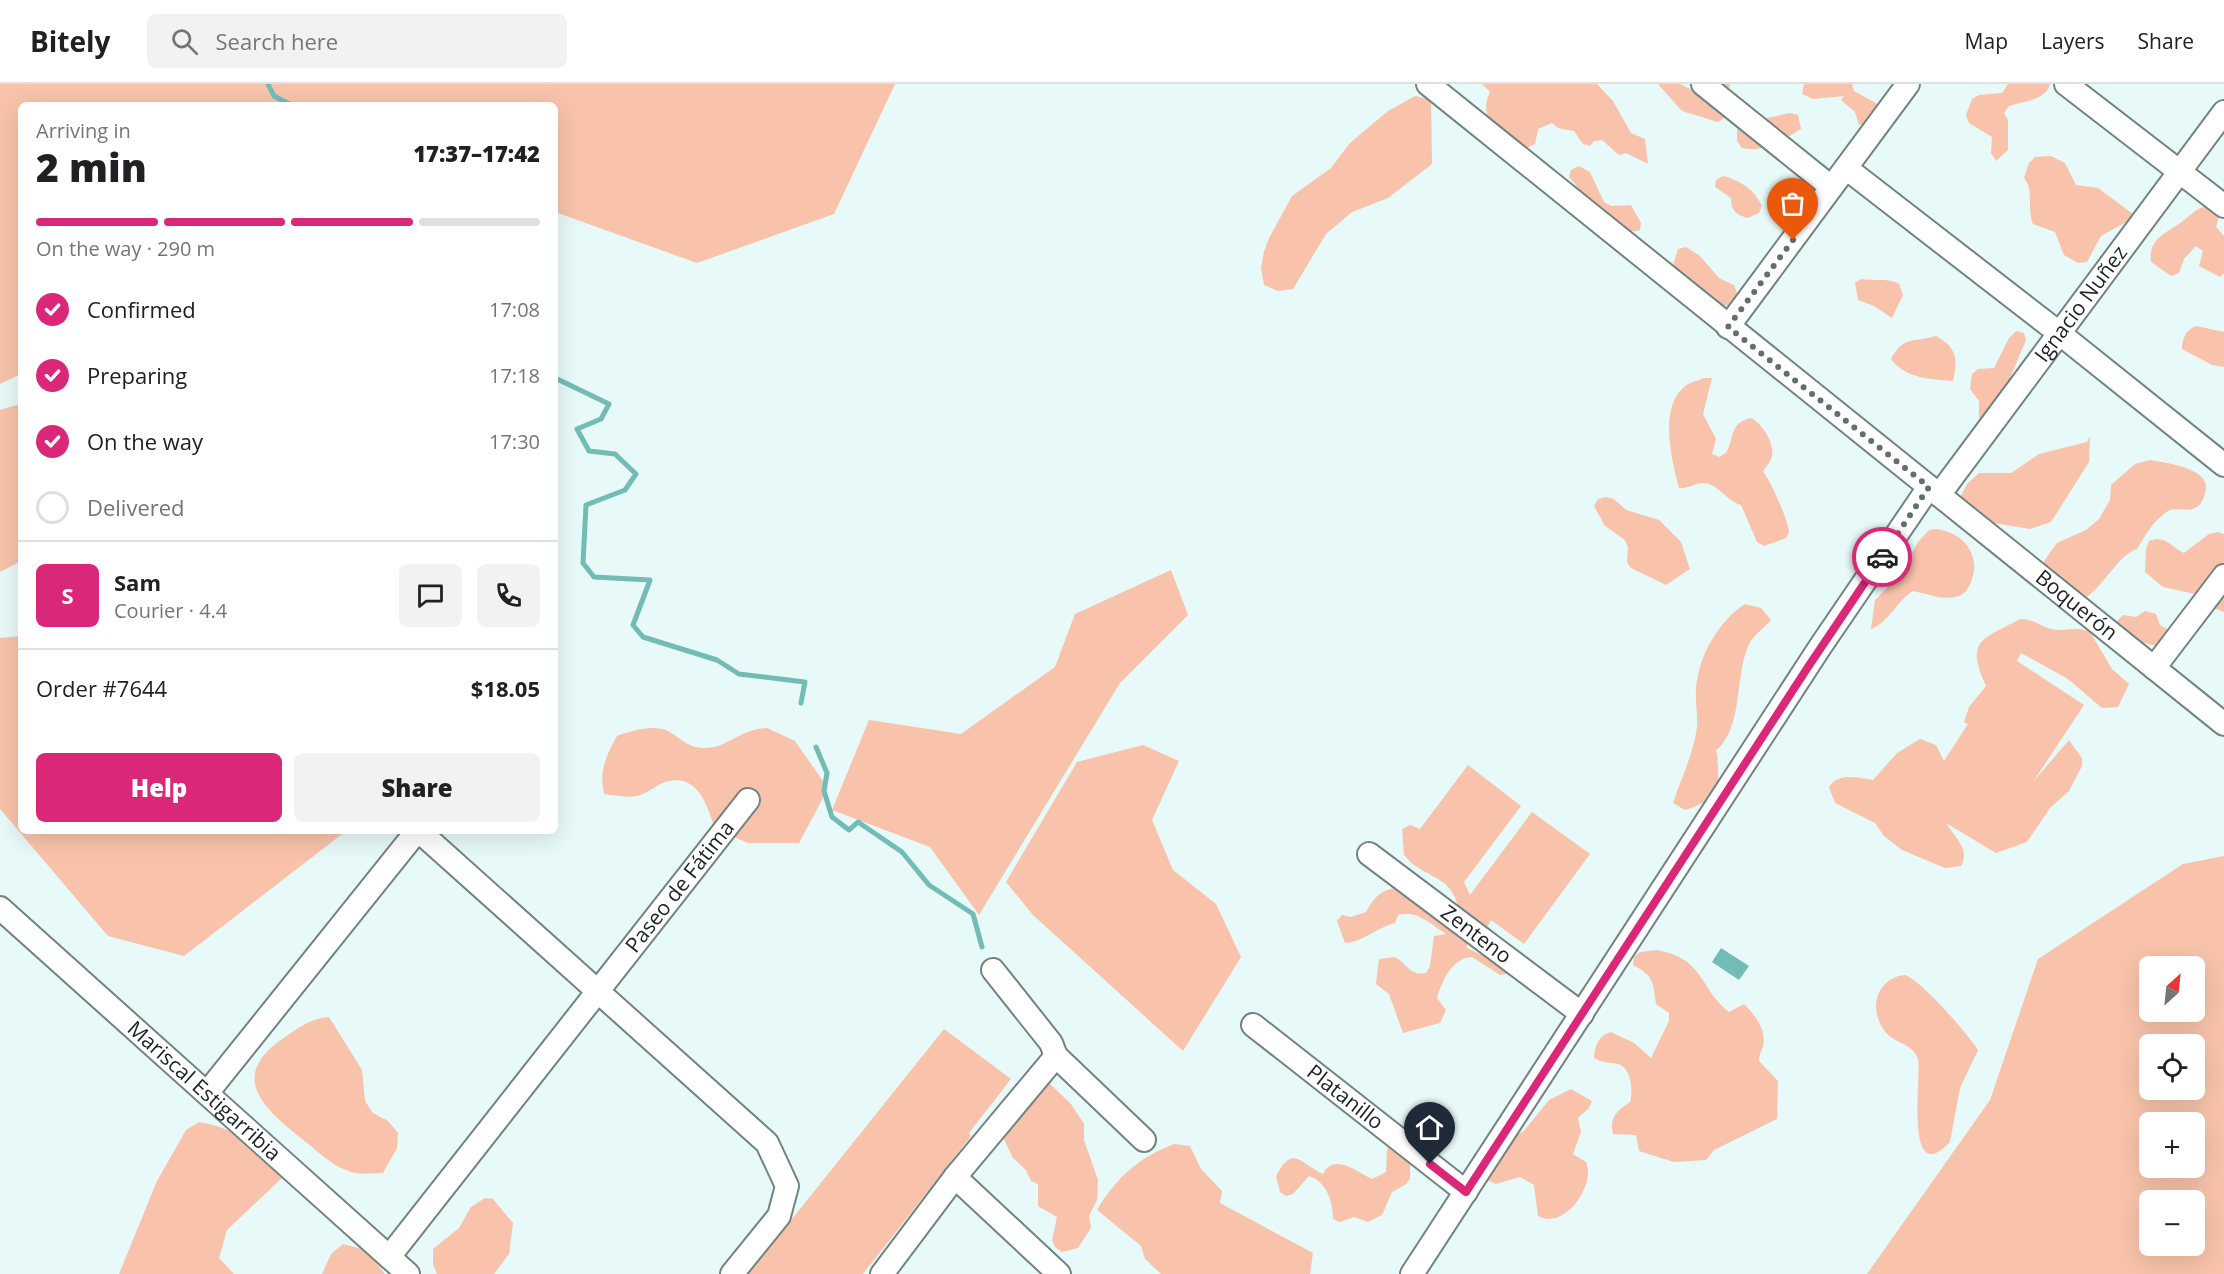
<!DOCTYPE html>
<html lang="en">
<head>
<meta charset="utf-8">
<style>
  :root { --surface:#fff; --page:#f2f2f2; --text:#202124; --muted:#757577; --line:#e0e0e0; --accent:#db2777 }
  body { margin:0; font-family:"Open Sans",sans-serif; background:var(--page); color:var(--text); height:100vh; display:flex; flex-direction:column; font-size:22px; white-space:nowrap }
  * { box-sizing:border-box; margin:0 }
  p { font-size:20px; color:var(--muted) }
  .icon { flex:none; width:33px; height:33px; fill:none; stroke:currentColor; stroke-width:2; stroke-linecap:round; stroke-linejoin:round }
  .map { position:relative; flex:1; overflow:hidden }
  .panel { position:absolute; left:18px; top:18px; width:540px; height:732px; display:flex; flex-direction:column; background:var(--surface); border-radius:9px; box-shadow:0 6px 24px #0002 }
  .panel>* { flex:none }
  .needle { width:39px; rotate:27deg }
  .controls { position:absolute; left:2139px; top:872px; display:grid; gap:12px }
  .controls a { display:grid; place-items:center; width:66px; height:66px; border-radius:9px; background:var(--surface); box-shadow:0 6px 24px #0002; font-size:30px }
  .pin { position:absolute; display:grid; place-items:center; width:51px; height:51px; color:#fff; margin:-62px -26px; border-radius:50% 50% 50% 0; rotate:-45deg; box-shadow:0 0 6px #0007 }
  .pin .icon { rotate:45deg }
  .courier { position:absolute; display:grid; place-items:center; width:60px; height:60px; margin:-30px; border:4px solid #db2777; border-radius:50%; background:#fff; color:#222; box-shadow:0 2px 8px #0007 }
  .headline em { font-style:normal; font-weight:800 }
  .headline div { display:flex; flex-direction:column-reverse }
  .headline { display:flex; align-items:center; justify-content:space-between; height:102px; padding:0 18px }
  h1 { font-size:39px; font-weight:800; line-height:45px }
  .bar { display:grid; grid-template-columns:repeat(4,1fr); gap:9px 6px; align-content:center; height:72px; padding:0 18px }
  .bar i { height:8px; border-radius:4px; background:var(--line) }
  .bar .selected { background:var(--accent) }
  .bar p { grid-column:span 4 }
  .line { display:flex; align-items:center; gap:15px; padding:0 18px; border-top:2px solid var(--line) }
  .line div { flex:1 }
  .round { display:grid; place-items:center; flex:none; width:63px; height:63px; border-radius:9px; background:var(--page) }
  ol { padding:0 18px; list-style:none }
  li { display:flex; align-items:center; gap:18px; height:66px }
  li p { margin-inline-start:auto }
  li .icon { padding:6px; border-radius:50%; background:var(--accent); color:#fff; stroke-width:4 }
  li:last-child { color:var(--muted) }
  li i { width:33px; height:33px; border:3px solid var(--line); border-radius:50% }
  .primary-button { display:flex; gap:12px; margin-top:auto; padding:12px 18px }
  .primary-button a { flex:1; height:69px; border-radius:9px; background:var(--accent); color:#fff; font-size:24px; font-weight:800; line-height:69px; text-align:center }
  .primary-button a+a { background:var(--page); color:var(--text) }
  header { display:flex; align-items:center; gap:36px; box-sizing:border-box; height:84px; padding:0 30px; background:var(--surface); border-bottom:2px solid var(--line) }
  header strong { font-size:28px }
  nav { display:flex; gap:33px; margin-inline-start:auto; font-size:21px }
  .search { width:420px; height:54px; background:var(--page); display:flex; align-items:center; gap:15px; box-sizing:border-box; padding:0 21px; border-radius:9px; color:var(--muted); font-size:22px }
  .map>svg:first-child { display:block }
  .green { fill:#f8c3aa; fill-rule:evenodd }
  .water { fill:#73bcb6 }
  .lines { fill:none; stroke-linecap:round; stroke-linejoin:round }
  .stream { stroke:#73bcb6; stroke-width:5 }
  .minor-casing { stroke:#728381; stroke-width:26 }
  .minor { stroke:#fff; stroke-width:22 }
  .done { stroke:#636e6d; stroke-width:6; stroke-dasharray:0 10.8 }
  .route { stroke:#db2777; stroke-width:8 }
  .labels { text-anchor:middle; stroke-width:6; stroke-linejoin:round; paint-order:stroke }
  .street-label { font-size:21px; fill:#1c2322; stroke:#fff }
</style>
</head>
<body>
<header>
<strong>Bitely</strong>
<div class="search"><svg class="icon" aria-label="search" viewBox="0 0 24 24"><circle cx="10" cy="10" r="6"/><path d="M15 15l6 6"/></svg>Search here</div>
<nav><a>Map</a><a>Layers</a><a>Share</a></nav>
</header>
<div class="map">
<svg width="2224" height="1190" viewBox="0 0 2224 1190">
  <rect width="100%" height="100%" fill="#e7f9f8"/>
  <path class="green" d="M0 0H895L834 130 697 179 555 128V21H21V290L0 300Z
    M1482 0H1597L1613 17 1631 49 1645 55 1648 80 1626 69 1619 71 1602 56 1594 57 1590 62 1583 60 1574 47 1558 44 1552 39 1538 45 1535 60 1524 65C1503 52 1476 36 1490 8Z
    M1658 0H1680L1696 8 1708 0H1730L1724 34 1718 38 1682 27Z
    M1804 0H1852L1854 7 1883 23 1867 40 1859 41 1855 28 1841 16 1844 12 1813 15 1802 10Z
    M2008 0H2050C2045 17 2024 17 2009 22L2004 29 2008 36V66L1996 77 1991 69 1992 53 1969 39 1966 31 1972 15 1979 11 2002 9Z
    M1415 12 1431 16 1432 80 1388 114 1352 128 1326 150 1293 205 1278 207 1264 201 1261 184 1264 168 1269 154 1292 112 1331 84 1350 59 1388 27Z
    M1790 29 1798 31 1801 45C1783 56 1764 69 1742 64L1737 57V41Z
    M2051 72 2065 79 2076 101 2098 104 2133 130 2130 136 2101 152 2087 178 2078 179 2064 171 2055 148 2033 140C2027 125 2034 105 2024 94L2029 79 2035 73Z
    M1579 82 1590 88 1604 118 1611 122 1631 121 1641 139 1640 146C1621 153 1597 128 1582 117L1579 105 1569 93 1571 86Z
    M1723 92C1740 96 1755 106 1762 122L1759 129 1748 134C1736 131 1731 127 1731 114L1715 103 1716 96Z
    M2208 122 2220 129 2216 143 2224 152V189L2220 193 2199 182 2203 167 2196 162 2184 175 2179 189 2171 192 2151 178C2148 153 2168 149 2184 136 2193 130 2195 124 2208 122Z
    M1686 163 1700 172 1719 194 1734 201 1738 212 1731 221 1722 222 1675 185 1673 181 1678 165Z
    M1861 195C1872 197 1891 194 1899 200L1903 211 1892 234 1874 222 1858 216 1855 199Z
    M2196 242 2224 248V283L2212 281 2182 265C2182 254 2187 245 2196 242Z
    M2016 247 2024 249 2026 256 2010 294 2013 301 1985 338 1979 333V317L1970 305 1972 290 1978 285 1994 284 2009 254Z
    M1936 252C1957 263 1958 276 1953 297 1930 295 1906 295 1891 275 1904 251 1913 259 1936 252Z
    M1704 294H1712L1703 330 1716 355 1712 370 1719 373 1726 369C1735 353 1729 339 1751 334 1762 339 1777 362 1771 375 1769 380 1765 383 1763 388 1769 393 1789 438 1789 448L1786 454 1764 462 1757 458 1741 421C1727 417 1716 398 1703 399 1695 399 1688 405 1679 404 1672 378 1659 325 1683 304 1689 298 1697 297 1704 294Z
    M17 321 21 323V477L0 488V326Z
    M2090 352 2089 378 2051 438 2030 445 1994 439 1971 446 1956 422 1967 400 1979 389H2011L2039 370 2087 358Z
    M2150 376C2165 379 2214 384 2205 409 2204 415 2200 422 2195 424 2185 429 2174 421 2165 429 2152 439 2145 452 2137 465 2119 470 2104 502 2085 514L2048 493 2044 477 2057 459 2086 446 2099 435 2110 416 2111 401 2135 380Z
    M1606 413 1614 415 1626 426 1659 436 1681 458 1690 485 1666 501 1631 484 1627 478 1628 463 1625 456 1605 442 1594 422 1598 415Z
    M1936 445C1963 448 1982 471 1971 498 1969 503 1965 510 1959 512 1944 517 1928 510 1913 507 1897 517 1888 539 1871 545L1875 516 1902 489 1918 458 1929 446Z
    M2218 448 2224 450V528L2200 519 2195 510 2163 503 2145 488 2146 465 2149 457C2167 451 2170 463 2184 469L2209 450Z
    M1171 486 1188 531 1120 599 979 831 930 763 832 726 869 636 961 650 1055 583 1075 530Z
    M1745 520 1761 524 1771 536C1764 544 1753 552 1749 560 1734 593 1744 640 1717 666L1716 664C1720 698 1723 715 1685 726L1673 719C1681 695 1694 668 1697 643 1698 628 1694 612 1697 597 1701 568 1721 535 1745 520Z
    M2145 527 2156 530 2160 541 2167 545 2163 564 2124 553 2115 539 2123 531 2136 533Z
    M2020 535C2034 534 2043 545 2057 546 2070 546 2077 542 2090 548L2112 585 2129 600 2118 623 2102 624 2068 595 2021 569 2017 577 2084 621 2033 698 2069 656 2082 674V682L2069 707 2050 724 2027 758 1996 769 1946 739C1954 753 1971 765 1961 782L1945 784 1902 766 1884 752 1875 739 1835 719 1829 703C1839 688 1857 694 1873 696L1897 669 1920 655 1936 661 1944 677 1968 640 1964 638 1969 623 1986 602C1964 555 1984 555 2020 535Z
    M21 552V747H346L184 872 108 852 0 725V554Z
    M767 644 795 657 823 697 824 712 799 759H748L715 745C707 721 698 688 665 698 655 701 648 710 636 712 626 714 614 711 604 710 599 686 606 672 617 652 631 647 654 640 668 647 682 655 688 664 705 664 728 664 739 645 767 644Z
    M1143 661 1179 677 1152 736 1173 786 1216 820 1241 873 1183 967 1033 831 1006 798 1077 678Z
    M1468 681 1521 722 1464 798 1470 811 1532 728 1590 770 1524 860 1491 836 1486 845 1467 856V864L1508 883V890L1500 891 1472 873C1452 874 1442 897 1437 914L1446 926 1440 939 1403 949 1389 910 1376 900 1379 875 1395 873C1407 880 1410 892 1426 889L1430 882 1434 852 1446 850C1432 841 1416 825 1398 831L1395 839C1378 843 1363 858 1345 859L1337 837 1342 831 1351 833 1366 828C1374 813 1383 803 1401 804L1461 834C1453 786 1427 799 1404 771L1402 745 1410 741 1420 745Z
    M2224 772V1190H1867L1990 1016 2038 875 2183 780ZM2150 882H2194V927H2150ZM2150 960H2194V1005H2150ZM2150 1038H2194V1083H2150ZM2150 1116H2194V1161H2150Z
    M1657 866C1705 875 1698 903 1729 928L1744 920C1755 931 1767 946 1763 963 1761 968 1759 971 1759 977L1778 997 1777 1035 1714 1066 1706 1076 1674 1078 1639 1067 1636 1051 1613 1050C1609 1033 1617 1027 1630 1018 1633 1007 1632 984 1618 980 1609 978 1602 979 1594 974 1595 962 1598 952 1611 948L1634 959 1651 974 1669 937V929L1656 920C1653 898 1654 892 1633 881L1634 873 1640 868Z
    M1905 891C1922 897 1967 949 1978 966L1960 1004 1950 1058C1903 1108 1922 988 1918 975 1913 959 1892 959 1884 946 1868 924 1877 894 1905 891Z
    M329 933 362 986 365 1017 373 1029 388 1037 398 1049 397 1064 383 1089C373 1089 360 1091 351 1088 331 1082 318 1067 302 1055 263 1024 227 992 285 953 300 943 311 934 329 933Z
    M944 945 1011 995 969 1049 971 1052 863 1190H748Z
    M1044 994 1071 1020 1084 1040V1056L1098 1096 1097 1116 1089 1132 1091 1144 1078 1164 1062 1168 1055 1163 1052 1156 1057 1133 1038 1122V1100L1031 1097 1026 1086 1013 1074 999 1045Z
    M1571 1005 1592 1017 1589 1024 1578 1034 1581 1048 1573 1070 1586 1078C1596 1102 1564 1147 1538 1132L1534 1101 1520 1093 1496 1100 1489 1097 1486 1088 1498 1057 1523 1048 1549 1016Z
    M199 1038C228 1042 260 1061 282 1080L281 1095 227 1146 219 1174 234 1190H119L157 1097 186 1046Z
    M1393 1059 1410 1071V1095L1405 1101 1392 1108 1382 1131 1368 1138 1354 1133 1340 1138 1333 1135C1333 1118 1327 1098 1309 1092L1293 1110 1286 1112 1280 1108 1276 1092C1293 1059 1301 1080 1323 1090 1334 1068 1357 1088 1372 1095L1386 1088 1387 1065Z
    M1174 1060 1190 1062 1201 1085 1222 1107 1220 1119 1313 1169 1310 1190H1161L1145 1175 1141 1162 1097 1126C1117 1093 1138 1074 1174 1060Z
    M485 1114 493 1115 513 1139 509 1170 494 1190H437L433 1180V1165L459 1144 471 1123Z
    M343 1160 366 1166 385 1190H322L331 1170Z"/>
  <path class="water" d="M1721 864 1749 882 1739 896 1712 878Z"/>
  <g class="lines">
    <path class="stream" d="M268 0 274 12 291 21
      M555 294 609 320 601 335 577 345 589 367 615 370 636 390 625 406 586 421 583 479 594 493 650 496 633 541 643 553 717 576 739 590 805 598 801 619
      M816 663 827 689 824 707 832 733 849 746 858 738 902 768 929 801 973 830 982 863"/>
    <g class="minor-casing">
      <g id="minor">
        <path id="s1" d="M1428 0 2224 640"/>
        <path d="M1703 0 1831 103"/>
        <path d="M2066 0 2224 122"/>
        <path d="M1846 84 2059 249 2224 381"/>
        <path d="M1728 243 1908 0"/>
        <path id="s2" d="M1939 411 2224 28"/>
        <path d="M2154 584 2224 492"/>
        <path d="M419 747 767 1059 787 1102 779 1132 732 1190"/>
        <path id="s3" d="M1369 770 1582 930"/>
        <path id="s4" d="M0 824 408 1190"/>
        <path d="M993 886 1051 959 1056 972 1144 1056"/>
        <path id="s5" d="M1253 941 1466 1108"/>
        <path d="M207 1009 417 747"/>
        <path d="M955 1093 1059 1190"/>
        <path id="s6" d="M389 1173 748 716"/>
        <path d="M882 1190 955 1093 1056 972"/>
        <path d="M1412 1190 1820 563 1929 403"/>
      </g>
    </g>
    <use href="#minor" class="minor"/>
  </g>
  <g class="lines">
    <path class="done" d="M1793 156 1728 243 1929 403 1882 473"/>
    <path class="route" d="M1430 1080 1466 1108 1808 583 1882 473"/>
  </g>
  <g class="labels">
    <g class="street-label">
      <text dy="7" stroke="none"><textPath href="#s2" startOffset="238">Ignacio Nuñez</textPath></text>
      <text dy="7" stroke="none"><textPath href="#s1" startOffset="832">Boquerón</textPath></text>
      <text dy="7" stroke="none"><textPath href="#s6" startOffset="471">Paseo de Fátima</textPath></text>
      <text dy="7" stroke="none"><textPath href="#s3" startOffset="134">Zenteno</textPath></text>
      <text dy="7" stroke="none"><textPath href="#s4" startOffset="274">Mariscal Estigarribia</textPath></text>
      <text dy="7" stroke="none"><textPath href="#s5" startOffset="117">Platanillo</textPath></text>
    </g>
  </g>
</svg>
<div class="controls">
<a><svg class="needle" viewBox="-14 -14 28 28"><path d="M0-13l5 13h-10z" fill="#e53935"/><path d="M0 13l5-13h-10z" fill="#757577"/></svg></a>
<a><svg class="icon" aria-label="locate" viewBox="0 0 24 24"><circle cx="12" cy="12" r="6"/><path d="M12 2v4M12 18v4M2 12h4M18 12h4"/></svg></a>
<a>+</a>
<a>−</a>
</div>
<div class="pin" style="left:1793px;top:156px;background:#ea580c"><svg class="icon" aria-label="bag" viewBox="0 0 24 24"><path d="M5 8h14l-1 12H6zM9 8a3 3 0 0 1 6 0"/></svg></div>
<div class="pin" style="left:1430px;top:1080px;background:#1f2937"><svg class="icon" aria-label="home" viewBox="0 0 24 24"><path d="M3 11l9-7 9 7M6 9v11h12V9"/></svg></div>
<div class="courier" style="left:1882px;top:473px"><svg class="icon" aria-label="car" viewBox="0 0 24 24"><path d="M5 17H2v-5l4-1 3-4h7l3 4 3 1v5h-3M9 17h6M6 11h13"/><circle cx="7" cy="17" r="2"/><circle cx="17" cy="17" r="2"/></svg></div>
<section class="panel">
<div class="headline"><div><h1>2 min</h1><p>Arriving in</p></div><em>17:37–17:42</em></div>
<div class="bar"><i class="selected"></i><i class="selected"></i><i class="selected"></i><i></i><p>On the way · 290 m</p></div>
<ol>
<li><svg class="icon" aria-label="check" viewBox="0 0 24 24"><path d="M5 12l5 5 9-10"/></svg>Confirmed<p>17:08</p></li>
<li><svg class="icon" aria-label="check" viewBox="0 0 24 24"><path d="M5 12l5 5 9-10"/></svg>Preparing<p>17:18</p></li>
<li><svg class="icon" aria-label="check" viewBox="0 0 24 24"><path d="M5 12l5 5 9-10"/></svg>On the way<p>17:30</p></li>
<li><i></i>Delivered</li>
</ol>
<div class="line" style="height:108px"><b class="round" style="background:var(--accent);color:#fff">S</b><div><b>Sam</b><p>Courier · 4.4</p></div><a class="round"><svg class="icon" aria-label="chat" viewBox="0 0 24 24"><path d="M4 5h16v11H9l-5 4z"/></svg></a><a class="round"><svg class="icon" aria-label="phone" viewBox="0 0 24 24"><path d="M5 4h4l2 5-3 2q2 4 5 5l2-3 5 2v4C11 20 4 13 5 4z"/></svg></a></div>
<div class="line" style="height:78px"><div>Order #7644</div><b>$18.05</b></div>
<div class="primary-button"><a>Help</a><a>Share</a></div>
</section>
</div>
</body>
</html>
